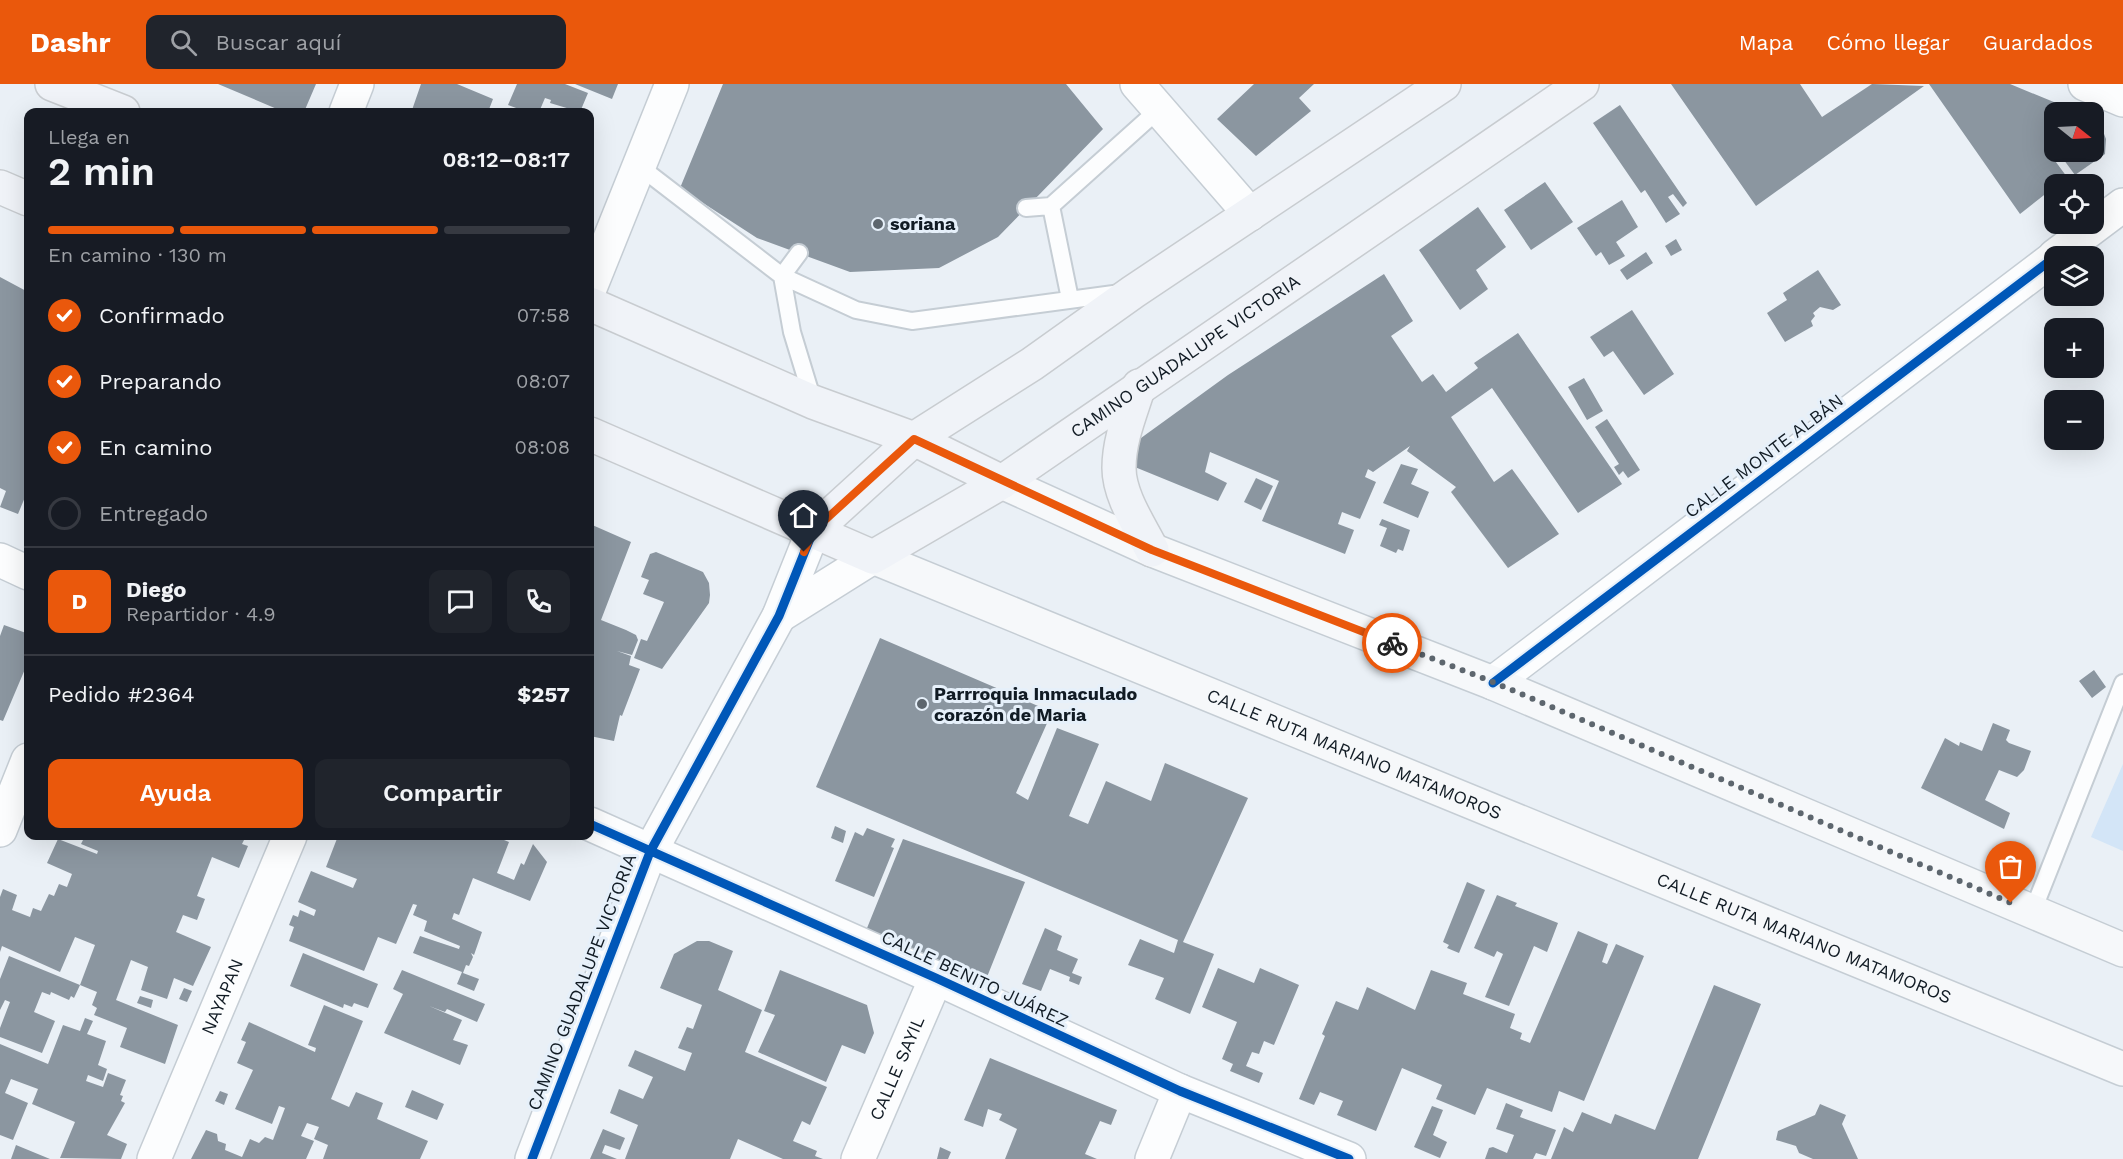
<!DOCTYPE html>
<html lang="es">
<head>
<meta charset="utf-8">
<style>
  :root { --surface:#171b24; --page:#20242c; --text:#f1f3f6; --muted:#9ea1a6; --line:#363941; --accent:#ea580c }
  body { margin:0; font-family:"Work Sans",sans-serif; background:var(--page); color:var(--text); height:100vh; display:flex; flex-direction:column; font-size:22px; white-space:nowrap }
  * { box-sizing:border-box; margin:0 }
  p { font-size:20px; color:var(--muted) }
  .icon { flex:none; width:33px; height:33px; fill:none; stroke:currentColor; stroke-width:2; stroke-linecap:round; stroke-linejoin:round }
  .map { position:relative; flex:1; overflow:hidden }
  .sheet { position:absolute; left:24px; top:24px; width:570px; height:732px; display:flex; flex-direction:column; background:var(--surface); border-radius:12px; box-shadow:0 6px 24px #0002 }
  .sheet>* { flex:none }
  .needle { width:39px; rotate:108deg }
  .fabs { position:absolute; left:2044px; top:18px; display:grid; gap:12px }
  .fabs a { display:grid; place-items:center; width:60px; height:60px; border-radius:12px; background:var(--surface); box-shadow:0 6px 24px #0002; font-size:30px }
  .pin { position:absolute; display:grid; place-items:center; width:51px; height:51px; color:#fff; margin:-62px -26px; border-radius:50% 50% 50% 0; rotate:-45deg; box-shadow:0 0 6px #0007 }
  .pin .icon { rotate:45deg }
  .courier { position:absolute; display:grid; place-items:center; width:60px; height:60px; margin:-30px; border:4px solid #ea580c; border-radius:50%; background:#fff; color:#222; box-shadow:0 2px 8px #0007 }
  .head em { font-style:normal; font-weight:600 }
  .head div { display:flex; flex-direction:column-reverse }
  .head { display:flex; align-items:center; justify-content:space-between; height:102px; padding:0 24px }
  h1 { font-size:39px; font-weight:600; line-height:45px }
  .bar { display:grid; grid-template-columns:repeat(4,1fr); gap:9px 6px; align-content:center; height:72px; padding:0 24px }
  .bar i { height:8px; border-radius:4px; background:var(--line) }
  .bar .on { background:var(--accent) }
  .bar p { grid-column:span 4 }
  .line { display:flex; align-items:center; gap:15px; padding:0 24px; border-top:2px solid var(--line) }
  .line div { flex:1 }
  .round { display:grid; place-items:center; flex:none; width:63px; height:63px; border-radius:12px; background:var(--page) }
  ol { padding:0 24px; list-style:none }
  li { display:flex; align-items:center; gap:18px; height:66px }
  li p { margin-inline-start:auto }
  li .icon { padding:6px; border-radius:50%; background:var(--accent); color:#fff; stroke-width:4 }
  li:last-child { color:var(--muted) }
  li i { width:33px; height:33px; border:3px solid var(--line); border-radius:50% }
  .cta { display:flex; gap:12px; margin-top:auto; padding:12px 24px }
  .cta a { flex:1; height:69px; border-radius:12px; background:var(--accent); color:#fff; font-size:24px; font-weight:600; line-height:69px; text-align:center }
  .cta a+a { background:var(--page); color:var(--text) }
  header { display:flex; align-items:center; gap:36px; box-sizing:border-box; height:84px; padding:0 30px; background:var(--accent); color:#fff }
  header strong { font-size:28px }
  nav { display:flex; gap:33px; margin-inline-start:auto; font-size:21px }
  .search { width:420px; height:54px; background:var(--page); display:flex; align-items:center; gap:15px; box-sizing:border-box; padding:0 21px; border-radius:12px; color:var(--muted); font-size:22px }
  .map>svg:first-child { display:block }
  .green { fill:#d3e5f7 }
  .building { fill:#8b96a0 }
  .lines { fill:none; stroke-linecap:round; stroke-linejoin:round }
  .lane-casing { stroke:#c5cdd4; stroke-width:20 }
  .street-casing { stroke:#c5cdd4; stroke-width:36 }
  .secondary-casing { stroke:#c5cdd4; stroke-width:36 }
  .primary-casing { stroke:#c8ccd0; stroke-width:36 }
  .lane { stroke:#fcfdfe; stroke-width:16 }
  .street { stroke:#fcfdfe; stroke-width:33 }
  .secondary { stroke:#f6f8fa; stroke-width:33 }
  .primary { stroke:#f0f3f8; stroke-width:33 }
  .cycleway-casing { stroke:#e6f0fa; stroke-width:13 }
  .cycleway { stroke:#0057b8; stroke-width:9 }
  .done { stroke:#5d666e; stroke-width:6; stroke-dasharray:0 10.8 }
  .route { stroke:#ea580c; stroke-width:8 }
  .poi-dot { fill:#5d666e; stroke:#e6f0fa; stroke-width:2 }
  .labels { text-anchor:middle; stroke-width:6; stroke-linejoin:round; paint-order:stroke }
  .poi-label { font-size:18px; font-weight:bold; fill:#111b24; stroke:#e6f0fa; text-anchor:start }
  .street-label { font-size:18px; fill:#111b24; stroke:#e6f0fa }
</style>
</head>
<body>
<header>
<strong>Dashr</strong>
<div class="search"><svg class="icon" aria-label="search" viewBox="0 0 24 24"><circle cx="10" cy="10" r="6"/><path d="M15 15l6 6"/></svg>Buscar aquí</div>
<nav><a>Mapa</a><a>Cómo llegar</a><a>Guardados</a></nav>
</header>
<div class="map">
<svg width="2123" height="1075" viewBox="0 0 2123 1075">
  <rect width="100%" height="100%" fill="#eaf0f6"/>
  <path class="green" d="M2123 680V767L2091 753Z"/>
  <path class="building" d="M218 0H316L304 28H284Z
    M421 0H457L493 15 488 28H417L412 26Z
    M517 0H565L588 9 580 28 550 19 551 16 545 14 539 28H527L508 21Z
    M575 0H618L612 15Z
    M723 0H1066L1103 45 998 153 939 184 850 188 757 154 680 104Z
    M1254 0H1314L1299 14 1311 27 1256 72 1217 35Z
    M1671 0H1800L1822 33 1872 0 1924 2 1756 122Z
    M1929 0H2010L2078 28H2055V63L2047 66 2067 93 2020 130Z
    M1620 21 1687 119 1683 123 1673 110 1668 113 1680 130 1666 139 1645 106 1641 109 1593 39Z
    M2094 36 2101 42 2106 55 2105 70 2075 91 2058 68H2094Z
    M1545 98 1573 138 1531 166 1504 126Z
    M1622 116 1638 143 1616 158 1625 172 1609 181 1601 168 1596 172 1577 144Z
    M1478 123 1506 163 1476 186 1488 205 1460 226 1419 166Z
    M1676 155 1682 166 1671 172 1665 162Z
    M1646 168 1653 179 1627 196 1620 186Z
    M1818 186 1841 221 1833 226 1820 223 1813 229 1815 232 1811 237 1813 242 1785 258 1767 229 1787 216 1783 209Z
    M1384 190 1413 237 1391 252 1422 298 1433 290 1446 308 1478 284 1474 279 1518 249 1622 400 1578 429 1492 304 1451 333 1494 398 1512 385 1559 450 1508 484 1451 408 1456 403 1407 367 1410 362 1373 388 1368 385 1365 393 1376 398 1360 435 1342 428 1338 440 1354 446 1345 470 1262 437 1279 397 1210 368 1205 388 1227 399 1218 417 1125 379 1141 354 1228 291Z
    M0 193 28 208V406L18 430 0 423 6 407 0 404Z
    M1632 226 1674 290 1644 311 1613 267 1604 273 1590 253Z
    M1584 294 1603 327 1587 336 1568 303Z
    M1607 335 1640 386 1628 394 1623 387 1619 391 1614 383 1619 380 1595 343Z
    M1401 380 1418 385 1411 400 1429 408 1418 434 1383 419Z
    M1256 394 1273 402 1261 426 1244 418Z
    M1382 435 1410 446 1403 467 1398 465 1396 469 1380 462 1387 444 1379 441Z
    M590 440 631 458 601 536 626 546 636 551 638 556 632 571 617 567 631 572 629 581 640 585 622 632 620 631 614 657 590 652Z
    M656 468 703 488 709 499 710 511 709 519 662 585 634 574 641 555 647 557 664 518 643 510 649 496 641 493 650 470Z
    M4 541 26 549 28 578 3 637 0 636V552Z
    M880 554 1052 628 1016 709 1028 716 1057 644 1099 660 1069 732 1088 740 1106 697 1151 717 1165 679 1248 714 1183 858 1214 870 1190 930 1155 915 1164 894 1128 881 1140 855 1174 869 1178 856 816 703Z
    M2094 586 2106 603 2092 614 2079 597Z
    M1993 639 2010 646 2006 656 2009 659 2031 667 2024 686 2017 693 1999 686 1985 716 2010 729 2004 745 1921 704 1945 654 1959 662 1960 658 1982 667Z
    M835 742 846 747 843 759 831 754Z
    M867 744 895 755 891 763 894 764 874 813 835 797 855 748 863 752Z
    M72 752H246L242 760 248 762 239 784 212 773 197 812 205 815 197 836 183 831 176 848 211 863 193 902 174 894 167 915 141 906 148 883 131 876 116 916 178 941 165 980 120 963 127 944 94 931 97 924 92 921 97 908 80 901 74 914 71 912 69 916 51 908 50 911 42 908 34 928 55 937 42 969 0 953V944L10 918 5 916 0 926V895L9 872 80 901 95 861 75 853 60 888 2 862 0 868V813L3 805 17 811 12 826 30 833 33 824 41 827 49 810 54 812 59 800 67 803 72 790 47 779 58 755 97 770 98 767 81 760 83 756Z
    M338 752H494L509 758 497 789 514 796 521 779 524 781 533 760 547 778 530 817 473 794 459 831 454 829 452 835 482 848 474 871 471 869 473 873 469 882 466 881 463 889 479 895 474 907 457 900 462 888 413 869 420 852 459 865 460 862 424 847 427 837 413 831 417 821 413 820 396 860 378 853 364 887 289 857 294 843 289 841 293 831 298 833 300 826 314 832 316 826 298 818 311 787 353 804 357 795 326 783Z
    M903 755 1025 798 983 903 863 854Z
    M1467 798 1485 806 1459 869 1447 864 1449 861 1443 858Z
    M1497 811 1517 819 1515 822 1558 839 1547 868 1534 862 1509 922 1485 913 1503 870 1497 867 1494 873 1474 864Z
    M1045 844 1062 852 1057 866 1078 875 1072 889 1082 893 1079 901 1069 897 1070 893 1050 885 1041 907 1022 900Z
    M1578 847 1608 860 1602 878 1607 880 1616 860 1644 872 1584 1017 1559 1007 1552 1028 1487 1004 1475 1031 1436 1015 1442 1001 1402 984 1376 1047 1337 1031 1343 1017 1320 1008 1314 1021 1299 1015 1325 952 1322 950 1336 917 1358 926 1367 903 1415 926 1431 886 1467 899 1463 910 1515 930 1510 944 1522 949 1520 955 1530 959Z
    M697 857H709L733 867 718 906 762 926 745 968 827 1003 810 1041 802 1037 793 1057 817 1067 815 1072 823 1075H783L738 1055 730 1075H625L638 1041 610 1029 619 1005 643 1015 653 993 628 982 635 966 685 987 692 969 678 964 687 943 693 945 702 921 660 904 674 870Z
    M303 869 378 900 368 924 354 919 352 923 344 920 343 924 290 902Z
    M1218 884 1254 899 1260 884 1299 901 1274 961 1264 957 1259 970 1252 968 1246 982 1263 989 1259 999 1230 987 1233 980 1222 975 1237 938 1202 923Z
    M402 886 485 920 477 938 447 925 445 928 429 922 462 936 453 956 468 961 460 981 384 949 403 910 393 905Z
    M780 886 867 921 874 949 865 970 842 961 826 998 758 968 775 931 764 927Z
    M1714 901 1761 920 1698 1075H1551L1564 1043 1573 1048 1582 1028 1611 1040 1615 1030 1655 1046Z
    M184 904 192 907 187 918 179 915Z
    M140 912 153 916 151 924 137 919Z
    M324 921 363 937 331 1015 349 1023 356 1008 383 1019 377 1035 428 1057 420 1075H323L328 1061 314 1055 319 1043 307 1039 301 1052 314 1057 306 1075H191L206 1046 217 1050 218 1057 226 1060 225 1066 242 1073 250 1055 259 1059 265 1053 273 1056 285 1024 279 1022 272 1040 235 1025 253 986 237 979 246 958 241 956 249 938 315 968 316 964 308 961Z
    M85 934 93 937 87 950 106 957 98 981 107 985 103 997 88 991 86 997 103 1003 108 989 126 996 120 1011 123 1012 121 1017 125 1019 107 1051 127 1060 121 1075 60 1074 75 1038 32 1020 38 1005 11 995 5 1009 28 1019 13 1056 0 1051V960L48 980 63 941 80 947Z
    M990 974 1117 1026 1111 1041 1100 1037 1085 1070 1097 1075H1005L1017 1045 999 1036 1002 1030 988 1025 983 1043 964 1036Z
    M412 1006 444 1020 437 1036 405 1023Z
    M220 1007 228 1010 224 1021 215 1017Z
    M1506 1019 1523 1026 1520 1033 1556 1046 1546 1072 1536 1069 1533 1075H1485L1489 1064 1493 1063 1507 1069 1514 1051 1496 1045Z
    M1820 1020 1846 1031 1842 1040 1858 1075H1813L1799 1069 1796 1062 1776 1056 1778 1047 1815 1031Z
    M1432 1022 1443 1026 1433 1051 1447 1058 1440 1074 1414 1063Z
    M603 1045 625 1054 620 1066 605 1061 602 1069 617 1075H590Z
    M16 1061 50 1075H11Z
    M940 1063 951 1068 948 1075H937Z"/>
  <g class="lines">
    <g class="lane-casing">
      <path id="lane" d="M639 82 782 192 856 226 912 237 1121 209
        M1026 124 1051 122
        M799 169 782 192 792 248 813 317
        M1070 215 1051 122 1158 26
        M2032 829 2123 599"/>
    </g>
    <g class="street-casing">
      <g id="street">
        <path d="M1137 0 1250 130"/>
        <path d="M2085 0 2123 16"/>
        <path d="M346 28 357 0"/>
        <path d="M2055 172 2123 121"/>
        <path d="M590 204 672 0"/>
        <path d="M0 476 28 489"/>
        <path d="M779 532 873 473"/>
        <path d="M1493 599 2055 173"/>
        <path d="M590 740 936 894 1180 1007 1349 1075"/>
        <path d="M0 746 28 676"/>
        <path id="s1" d="M154 1075 290 752"/>
        <path d="M532 1075 650 768 779 532 813 447"/>
        <path id="s2" d="M858 1075 936 894"/>
        <path d="M1152 1075 1180 1007"/>
      </g>
    </g>
    <g class="secondary-casing">
      <g id="secondary">
        <path d="M1002 398 1152 466 1493 599 2123 866"/>
        <path id="s3" d="M873 473 2123 985"/>
      </g>
    </g>
    <g class="primary-casing">
      <g id="primary">
        <path d="M52 0 123 28"/>
        <path d="M0 103 28 115"/>
        <path d="M590 220 813 318 914 355 1002 398"/>
        <path d="M1139 302C1131 328 1119 355 1119 384 1119 412 1140 442 1152 466"/>
        <path id="s4" d="M590 350 873 473 1002 398 1582 0"/>
        <path d="M813 447 914 355 1032 280 1133 208 1444 0"/>
      </g>
    </g>
    <use href="#lane" class="lane"/>
    <use href="#street" class="street"/>
    <use href="#secondary" class="secondary"/>
    <use href="#primary" class="primary"/>
    <g class="cycleway-casing">
      <path id="cycleway" d="M1493 599 2055 173
        M590 740 936 894 1180 1007 1349 1075
        M532 1075 650 768 779 532 813 447"/>
    </g>
    <use href="#cycleway" class="cycleway"/>
  </g>
  <g class="lines">
    <path class="done" d="M1392 559 1493 598 2011 819"/>
    <path class="route" d="M804 468 813 447 914 355 1152 466 1392 559"/>
  </g>
  <g class="poi-dot">
    <circle cx="878" cy="140" r="6"/>
    <circle cx="922" cy="620" r="6"/>
  </g>
  <g class="labels">
    <g class="poi-label">
      <text x="890" y="146">soriana</text>
      <text x="934" y="616">Parrroquia Inmaculado<tspan x="934" dy="21">corazón de Maria</tspan></text>
    </g>
    <g class="street-label">
      <text dy="6" stroke="none"><textPath href="#s4" startOffset="680">CAMINO GUADALUPE VICTORIA</textPath></text>
      <text transform="translate(1764 372) rotate(-37)" y="6">CALLE MONTE ALBÁN</text>
      <text dy="6" stroke="none"><textPath href="#s3" startOffset="520">CALLE RUTA MARIANO MATAMOROS</textPath></text>
      <text dy="6" stroke="none"><textPath href="#s3" startOffset="1006">CALLE RUTA MARIANO MATAMOROS</textPath></text>
      <text transform="translate(975 895) rotate(25)" y="6">CALLE BENITO JUÁREZ</text>
      <text transform="translate(582 898) rotate(-69)" y="6">CAMINO GUADALUPE VICTORIA</text>
      <text dy="6" stroke="none"><textPath href="#s1" startOffset="176">NAYAPAN</textPath></text>
      <text dy="6" stroke="none"><textPath href="#s2" startOffset="99">CALLE SAYIL</textPath></text>
    </g>
  </g>
</svg>
<div class="fabs">
<a><svg class="needle" viewBox="-14 -14 28 28"><path d="M0-13l5 13h-10z" fill="#e53935"/><path d="M0 13l5-13h-10z" fill="#9ea1a6"/></svg></a>
<a><svg class="icon" aria-label="locate" viewBox="0 0 24 24"><circle cx="12" cy="12" r="6"/><path d="M12 2v4M12 18v4M2 12h4M18 12h4"/></svg></a>
<a><svg class="icon" aria-label="layers" viewBox="0 0 24 24"><path d="M12 4l9 5-9 5-9-5zM3 14l9 5 9-5"/></svg></a>
<a>+</a>
<a>−</a>
</div>
<div class="pin" style="left:2011px;top:819px;background:#ea580c"><svg class="icon" aria-label="bag" viewBox="0 0 24 24"><path d="M5 8h14l-1 12H6zM9 8a3 3 0 0 1 6 0"/></svg></div>
<div class="pin" style="left:804px;top:468px;background:#1f2937"><svg class="icon" aria-label="home" viewBox="0 0 24 24"><path d="M3 11l9-7 9 7M6 9v11h12V9"/></svg></div>
<div class="courier" style="left:1392px;top:559px"><svg class="icon" aria-label="bike" viewBox="0 0 24 24"><circle cx="6" cy="16" r="4"/><circle cx="18" cy="16" r="4"/><path d="M6 16l4-8h5l3 8M10 8l3 8H6M13 5h3"/></svg></div>
<section class="sheet">
<div class="head"><div><h1>2 min</h1><p>Llega en</p></div><em>08:12–08:17</em></div>
<div class="bar"><i class="on"></i><i class="on"></i><i class="on"></i><i></i><p>En camino · 130 m</p></div>
<ol>
<li><svg class="icon" aria-label="check" viewBox="0 0 24 24"><path d="M5 12l5 5 9-10"/></svg>Confirmado<p>07:58</p></li>
<li><svg class="icon" aria-label="check" viewBox="0 0 24 24"><path d="M5 12l5 5 9-10"/></svg>Preparando<p>08:07</p></li>
<li><svg class="icon" aria-label="check" viewBox="0 0 24 24"><path d="M5 12l5 5 9-10"/></svg>En camino<p>08:08</p></li>
<li><i></i>Entregado</li>
</ol>
<div class="line" style="height:108px"><b class="round" style="background:var(--accent);color:#fff">D</b><div><b>Diego</b><p>Repartidor · 4.9</p></div><a class="round"><svg class="icon" aria-label="chat" viewBox="0 0 24 24"><path d="M4 5h16v11H9l-5 4z"/></svg></a><a class="round"><svg class="icon" aria-label="phone" viewBox="0 0 24 24"><path d="M5 4h4l2 5-3 2q2 4 5 5l2-3 5 2v4C11 20 4 13 5 4z"/></svg></a></div>
<div class="line" style="height:78px"><div>Pedido #2364</div><b>$257</b></div>
<div class="cta"><a>Ayuda</a><a>Compartir</a></div>
</section>
</div>
</body>
</html>
